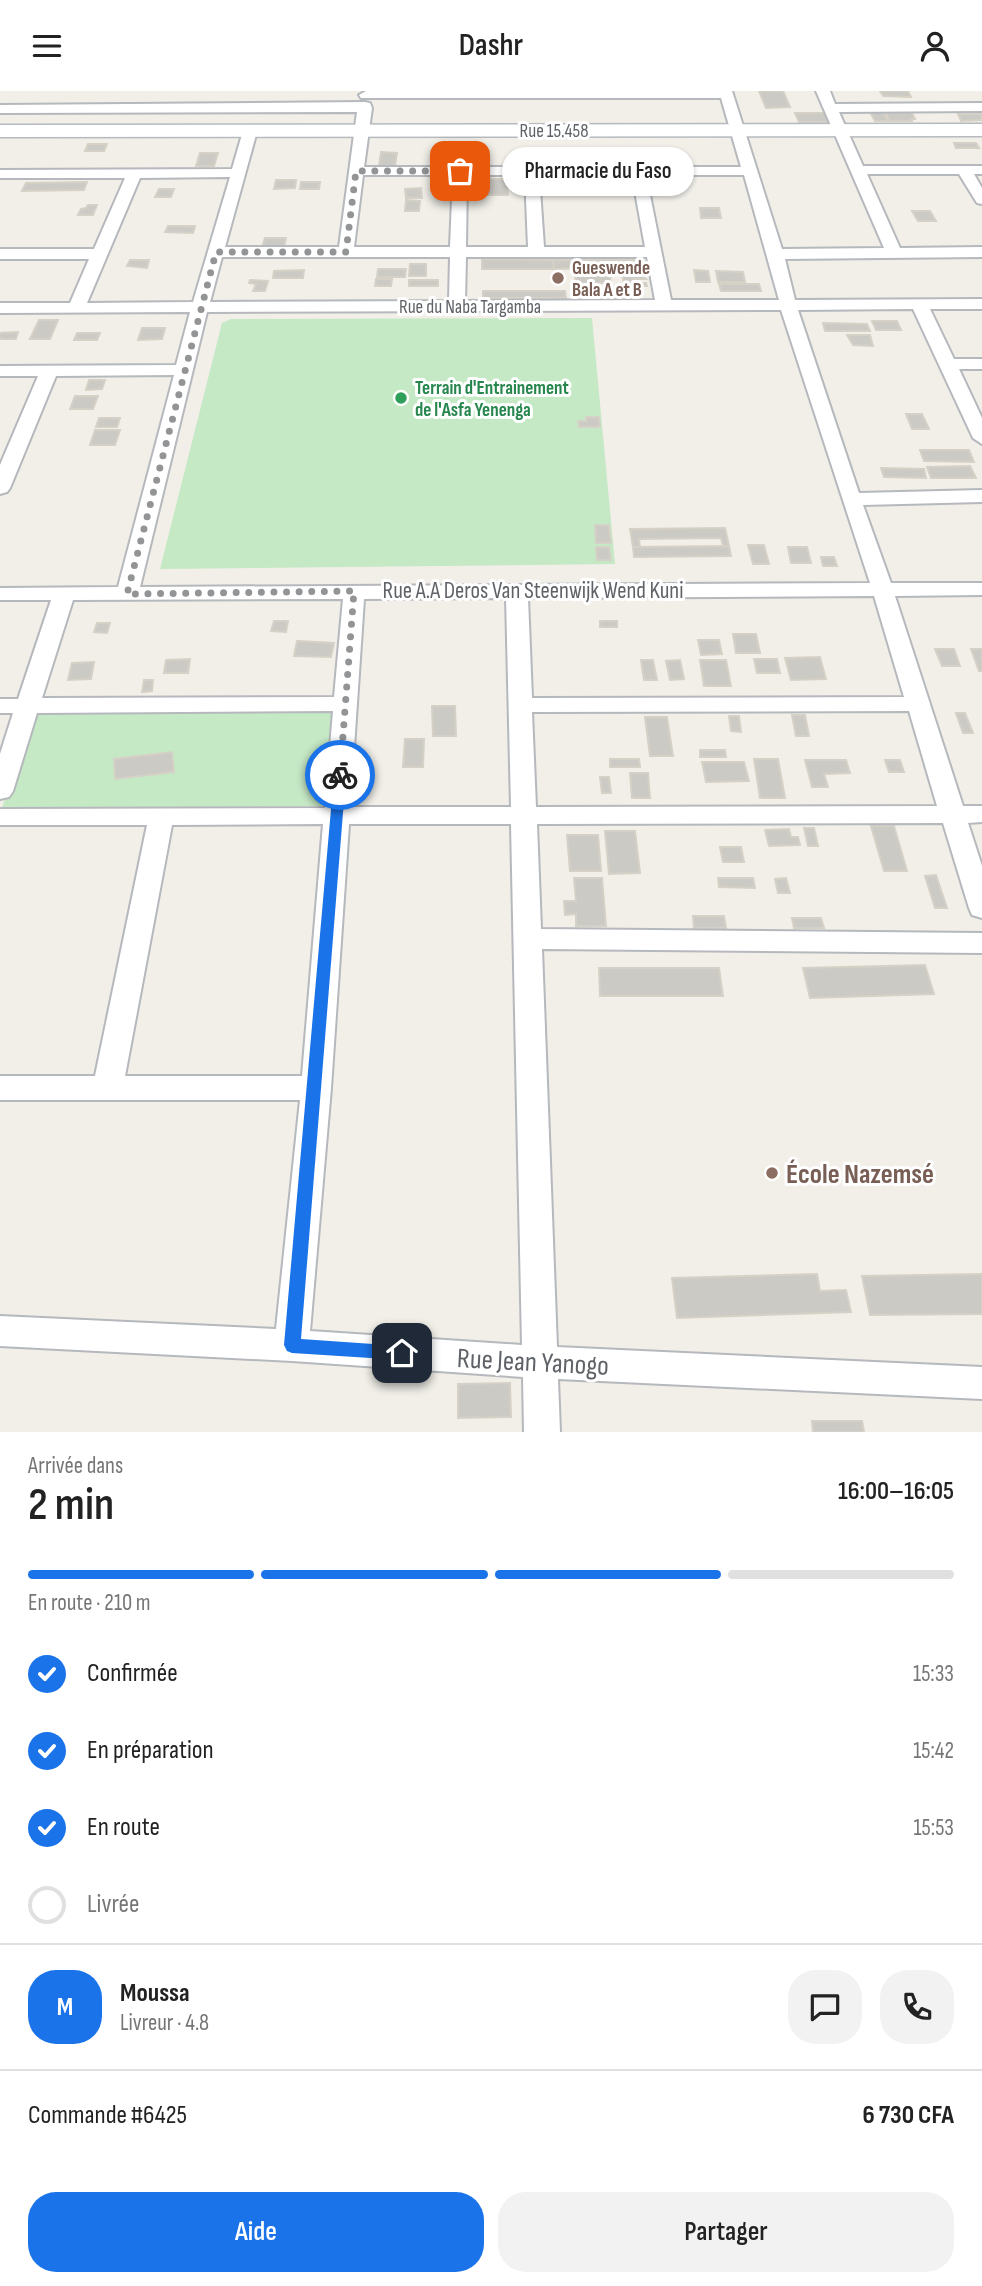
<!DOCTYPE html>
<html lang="fr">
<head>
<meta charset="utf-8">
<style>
  :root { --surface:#fff; --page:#f2f2f2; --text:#222; --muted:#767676; --line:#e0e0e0; --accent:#1a73e8 }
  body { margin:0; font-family:"Sofia Sans Condensed",sans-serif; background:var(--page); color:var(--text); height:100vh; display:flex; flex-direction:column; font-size:26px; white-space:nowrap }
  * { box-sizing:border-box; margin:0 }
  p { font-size:23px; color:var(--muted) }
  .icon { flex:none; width:38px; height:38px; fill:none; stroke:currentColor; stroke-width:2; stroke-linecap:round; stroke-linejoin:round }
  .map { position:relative; height:1341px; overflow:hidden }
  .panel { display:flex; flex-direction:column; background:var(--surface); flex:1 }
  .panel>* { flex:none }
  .pin { position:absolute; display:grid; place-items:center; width:60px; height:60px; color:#fff; margin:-30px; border-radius:14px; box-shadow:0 4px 10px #0006 }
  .courier { position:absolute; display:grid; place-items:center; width:70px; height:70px; margin:-35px; border:5px solid #1a73e8; border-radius:50%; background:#fff; color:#222; box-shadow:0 2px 9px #0007 }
  .bubble { position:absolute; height:49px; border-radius:24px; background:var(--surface); box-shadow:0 2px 5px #0004; font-size:23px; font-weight:600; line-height:49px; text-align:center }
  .head em { font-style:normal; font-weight:600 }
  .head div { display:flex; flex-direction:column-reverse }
  .head { display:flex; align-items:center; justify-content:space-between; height:119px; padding:0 28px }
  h1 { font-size:46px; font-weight:600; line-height:52px }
  .bar { display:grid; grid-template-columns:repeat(4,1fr); gap:10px 7px; align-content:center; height:84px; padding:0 28px }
  .bar i { height:9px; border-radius:5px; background:var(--line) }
  .bar .current { background:var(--accent) }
  .bar p { grid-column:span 4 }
  .line { display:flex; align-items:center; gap:18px; padding:0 28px; border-top:2px solid var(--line) }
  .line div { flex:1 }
  .round { display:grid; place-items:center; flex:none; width:74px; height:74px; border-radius:28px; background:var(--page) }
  ol { padding:0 28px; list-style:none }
  li { display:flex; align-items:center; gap:21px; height:77px }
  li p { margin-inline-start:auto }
  li .icon { padding:7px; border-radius:50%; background:var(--accent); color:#fff; stroke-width:4 }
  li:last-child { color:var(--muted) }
  li i { width:38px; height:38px; border:4px solid var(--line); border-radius:50% }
  .button { display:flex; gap:14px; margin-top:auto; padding:14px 28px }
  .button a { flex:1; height:80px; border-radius:28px; background:var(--accent); color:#fff; font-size:28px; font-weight:600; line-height:80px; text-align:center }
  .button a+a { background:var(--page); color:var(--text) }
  header { display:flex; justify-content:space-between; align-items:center; height:91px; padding:0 28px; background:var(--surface); font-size:32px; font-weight:600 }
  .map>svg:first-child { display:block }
  .green { fill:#c5e8c5 }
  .building { fill:#cccac5; stroke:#d6d1c6; stroke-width:2 }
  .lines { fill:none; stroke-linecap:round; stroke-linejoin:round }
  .street-casing { stroke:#b5b8bc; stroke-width:4 }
  .secondary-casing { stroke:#b6babf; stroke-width:3 }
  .street { fill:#fff; fill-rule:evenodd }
  .secondary { fill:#fff; fill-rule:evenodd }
  .route { fill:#1a73e8 }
  .done { stroke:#929495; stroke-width:7; stroke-dasharray:0 12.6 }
  .education-dot { fill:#8d6e63; stroke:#fff; stroke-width:2.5 }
  .leisure-dot { fill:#2e9e5b; stroke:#fff; stroke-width:2.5 }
  .labels { text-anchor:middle; stroke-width:6; stroke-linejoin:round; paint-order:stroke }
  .far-street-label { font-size:19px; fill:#5f6368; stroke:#fff }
  .far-education-label { font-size:19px; font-weight:bold; fill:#785e54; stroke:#fff; text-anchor:start }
  .far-leisure-label { font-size:19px; font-weight:bold; fill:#27864d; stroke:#fff; text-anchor:start }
  .street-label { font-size:23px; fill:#5f6368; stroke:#fff }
  .near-education-label { font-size:28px; font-weight:bold; fill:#785e54; stroke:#fff; text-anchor:start }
  .near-street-label { font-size:28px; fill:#5f6368; stroke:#fff }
</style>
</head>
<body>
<header><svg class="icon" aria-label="menu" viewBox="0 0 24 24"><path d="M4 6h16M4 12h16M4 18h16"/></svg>Dashr<svg class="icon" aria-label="person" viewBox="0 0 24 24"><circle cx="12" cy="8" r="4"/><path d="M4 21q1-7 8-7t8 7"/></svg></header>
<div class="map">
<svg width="982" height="1341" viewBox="0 0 982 1341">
  <rect width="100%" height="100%" fill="#f1efe8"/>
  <path class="green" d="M592 227 615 473 160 478 222 232 231 228Z
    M333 615 322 715 2 717 34 616Z"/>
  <path class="building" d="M759 0H783L790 16 766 17Z
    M880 0H908L911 6 883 5Z
    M869 19H882L888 30H875Z
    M795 22H826L831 31H799Z
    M886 22H912L915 28H911L912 30H890Z
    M958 23H982V29L961 30Z
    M954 52H976L979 57H956Z
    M88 53H107L104 60H85Z
    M381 61 397 62 395 75H379Z
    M200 62H218L214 75H196Z
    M482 88H507L508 104H483Z
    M276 89H296L295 97 274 98Z
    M87 91 84 99 22 100 26 92Z
    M301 91H320L319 98H300Z
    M421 97 422 107H406L405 98Z
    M159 98H174L171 106H155Z
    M406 109 420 110 419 120H405Z
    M88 114H97L93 124H78L81 118 86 117Z
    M700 117H719L721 127H701Z
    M912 120H930L936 130H918Z
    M168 135H195L193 142 165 141Z
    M265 147H286L284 156H262Z
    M482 168 553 169 554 178H482Z
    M130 169H149L147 177 127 175Z
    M553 169H634L635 176 554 178Z
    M410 173H426V185H409Z
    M378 178H406L405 186H377Z
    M621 178H644L645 181H639L646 188H634V192H646L647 195H641L642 199H625Z
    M304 179 303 187H273L274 180Z
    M694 179 708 180 710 191H696Z
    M716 180 743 181 745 191H718Z
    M575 185H610L611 192H576Z
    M376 188H392L391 195H375Z
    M250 189 268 190 265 200H253L256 193 249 192Z
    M409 189H438V195H409Z
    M719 193H759L761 200H721Z
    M483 200H565L566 207H483Z
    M39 229H58L50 248H30Z
    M872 230H897L901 239H876Z
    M823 232 867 233 870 240H825Z
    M142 237H165L162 248 138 249Z
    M18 241 16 248H0V242Z
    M77 242H100L97 249H74Z
    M847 244H870L873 255 853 254Z
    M89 289H105L102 298 86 299Z
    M75 305H98L93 318H70Z
    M906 323H922L929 338H912Z
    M586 326H599L600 336H579L578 330H586Z
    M99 327H120L117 336H96Z
    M95 339H120L115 354H90Z
    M920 359H969L974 371 924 370Z
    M970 375 976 387H931L927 376Z
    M881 377 924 378 926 387 884 386Z
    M595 434H609L611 452H596Z
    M725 437 729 455H723L721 447 639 448 640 456H633L630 438Z
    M748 454H764L769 473H753Z
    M729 455 731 465 634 466 633 456Z
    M596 456H609L611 469H597Z
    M788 456H807L811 472H791Z
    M821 466H834L837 475H823Z
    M274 530H288L286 541 271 540Z
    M600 530H617V536H600Z
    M97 532H110L107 542 94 541Z
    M733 543H756L760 562H736Z
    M698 549H719L722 563 701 564Z
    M297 550 334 552 331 566 294 565Z
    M935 558H954L960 575H942Z
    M971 558H982V580H979Z
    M820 566 826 588 791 589 785 567Z
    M190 568 188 582H164L166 569Z
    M754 568H777L780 582H757Z
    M641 569H653L657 589H644Z
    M680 569 684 588 670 589 666 570Z
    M700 569H726L731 595H704Z
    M94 571 91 588 68 589 72 572Z
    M144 589H153L152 600 142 601Z
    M432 615H455L456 645H433Z
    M956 622H965L973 642H963Z
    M792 624H805L809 645H796Z
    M729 625H739L741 641 731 640Z
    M645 626H667L673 665H650Z
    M405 648H424L423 676H403Z
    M700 659H725L726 666H700Z
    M172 661 174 681 115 688 114 668Z
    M610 668H639L640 676H610Z
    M754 668H778L785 707H760Z
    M805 669H846L850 682 824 683 828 696H812Z
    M885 669H900L904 681H889Z
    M702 671H744L749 690 706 691Z
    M630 682H648L650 707H632Z
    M600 686H609L611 702H602Z
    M871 735H894L907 780H884Z
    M804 737H814L818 755H808Z
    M789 738 791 746H798L800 754 769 755 765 739Z
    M605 740H635L640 782 609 783Z
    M567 744H598L601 780H570Z
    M720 756H741L744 771H723Z
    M936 784 947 817H935L925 785Z
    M574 787H602L606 835H576V823L565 824 564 810H576Z
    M718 787H753L755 797 719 796Z
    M786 787 790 802H778L775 788Z
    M693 825H724L726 837H694Z
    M792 827H821L824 837H794Z
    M925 874 934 903 810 907 803 877Z
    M599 877H719L723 905H600Z
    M817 1183 820 1200 846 1199 851 1221 677 1227 672 1187Z
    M982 1183V1223L870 1224 862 1185Z
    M510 1292 511 1326 458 1327V1293Z
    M812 1330H862L864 1341H813Z"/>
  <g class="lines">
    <g class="street-casing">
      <path id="street" d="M366 0H732L782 158 884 157 816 0H830L835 13 982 12V20L839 21 863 75H982V83H974L982 97V113L977 112 959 83H867L900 157 982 156V166L785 168 795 209 982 208V218H930L954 268H982V278H959L982 327V353L973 347 913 218 798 219 859 402 982 399V411L863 414 891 492H982V504L895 505 963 715H982V731L968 732 982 775V827L972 824 969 817 943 732 537 733 541 838 982 842V862L542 858 557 1256 982 1276V1308L558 1288 560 1341H524L523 1286 292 1270 0 1255V1225L276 1238 300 1009H0V985H95L147 734H0V718L325 717 333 620 37 622 13 700 9 706 0 708V663L13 622H0V608H18L51 509H0V497L118 496 174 284 56 285 10 397 7 401 0 403V374L38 285H0V275L176 274 190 221 0 222V212H70L89 168H0V158H94L125 87H0V79L232 78 243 40 250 36 257 40 225 156H339L357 21 0 22V14L365 11 370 12 372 17 364 76H741L721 7H361L359 4ZM363 84H453L450 156H354ZM467 84H525L528 156H466ZM539 84H632L645 156H544ZM646 84H744L779 209H671ZM230 86 193 211 87 212 140 87ZM222 166H450L449 210 210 211ZM466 166H647L655 209 465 210ZM781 219 870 492 140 496 207 221ZM874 505 904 606 532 607 528 507ZM506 507 511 716H350L364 508ZM343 508 334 606 42 607 73 509ZM909 620 937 715 536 716 532 621ZM323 733 302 985H125L172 734ZM349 733H511L522 1254 310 1240 331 997Z"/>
    </g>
    <g class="secondary-casing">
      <path id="secondary" d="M982 33V45L0 46V34Z"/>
    </g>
    <use href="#street" class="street"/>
    <use href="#secondary" class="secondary"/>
  </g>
  <path class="route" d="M340 680 346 684 301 1248 402 1255 408 1257 411 1262 408 1267 402 1269 292 1262 287 1260 284 1254 334 684Z"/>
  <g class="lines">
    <path class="done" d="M340 684 354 500 127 503 216 161H346L356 80H460"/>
  </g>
  <g class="education-dot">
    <circle cx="558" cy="187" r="7"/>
    <circle cx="772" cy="1082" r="7"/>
  </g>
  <circle class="leisure-dot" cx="401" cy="307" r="7"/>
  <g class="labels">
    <g class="far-street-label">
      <text x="554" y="46">Rue 15.458</text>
      <text x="470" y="222">Rue du Naba Targamba</text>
    </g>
    <g class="far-education-label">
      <text x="572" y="183">Gueswende<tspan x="572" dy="22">Bala A et B</tspan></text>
    </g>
    <g class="far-leisure-label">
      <text x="415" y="303">Terrain d'Entrainement<tspan x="415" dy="22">de l'Asfa Yenenga</tspan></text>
    </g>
    <g class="street-label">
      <text x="533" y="507">Rue A.A Deros Van Steenwijk Wend Kuni</text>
    </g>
    <g class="near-education-label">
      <text x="786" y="1092">École Nazemsé</text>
    </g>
    <g class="near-street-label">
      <text transform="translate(533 1270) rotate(3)" y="10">Rue Jean Yanogo</text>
    </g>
  </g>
</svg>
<div class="pin" style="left:460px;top:80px;background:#ea580c"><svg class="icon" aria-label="bag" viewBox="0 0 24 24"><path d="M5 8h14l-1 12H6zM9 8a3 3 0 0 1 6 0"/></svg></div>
<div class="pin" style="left:402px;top:1262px;background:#1f2937"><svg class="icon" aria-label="home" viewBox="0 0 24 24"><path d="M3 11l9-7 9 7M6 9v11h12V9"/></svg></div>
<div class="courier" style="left:340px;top:684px"><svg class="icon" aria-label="bike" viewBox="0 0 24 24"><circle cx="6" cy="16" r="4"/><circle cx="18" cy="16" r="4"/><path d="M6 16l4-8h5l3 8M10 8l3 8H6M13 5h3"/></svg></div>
<div class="bubble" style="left:502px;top:56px;width:192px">Pharmacie du Faso</div>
</div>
<section class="panel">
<div class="head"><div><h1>2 min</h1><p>Arrivée dans</p></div><em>16:00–16:05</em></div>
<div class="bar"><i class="current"></i><i class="current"></i><i class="current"></i><i></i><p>En route · 210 m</p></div>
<ol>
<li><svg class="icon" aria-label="check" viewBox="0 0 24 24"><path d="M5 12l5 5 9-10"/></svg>Confirmée<p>15:33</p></li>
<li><svg class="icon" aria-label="check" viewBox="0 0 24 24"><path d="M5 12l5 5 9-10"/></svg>En préparation<p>15:42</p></li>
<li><svg class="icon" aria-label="check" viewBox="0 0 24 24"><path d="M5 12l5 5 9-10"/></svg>En route<p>15:53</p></li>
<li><i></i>Livrée</li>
</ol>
<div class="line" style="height:126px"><b class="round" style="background:var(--accent);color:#fff">M</b><div><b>Moussa</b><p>Livreur · 4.8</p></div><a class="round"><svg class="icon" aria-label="chat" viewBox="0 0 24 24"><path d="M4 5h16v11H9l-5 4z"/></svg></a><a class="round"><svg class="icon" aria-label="phone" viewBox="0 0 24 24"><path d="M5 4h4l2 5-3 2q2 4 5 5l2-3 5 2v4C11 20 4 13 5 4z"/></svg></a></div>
<div class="line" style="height:91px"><div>Commande #6425</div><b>6 730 CFA</b></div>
<div class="button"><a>Aide</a><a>Partager</a></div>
</section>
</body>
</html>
